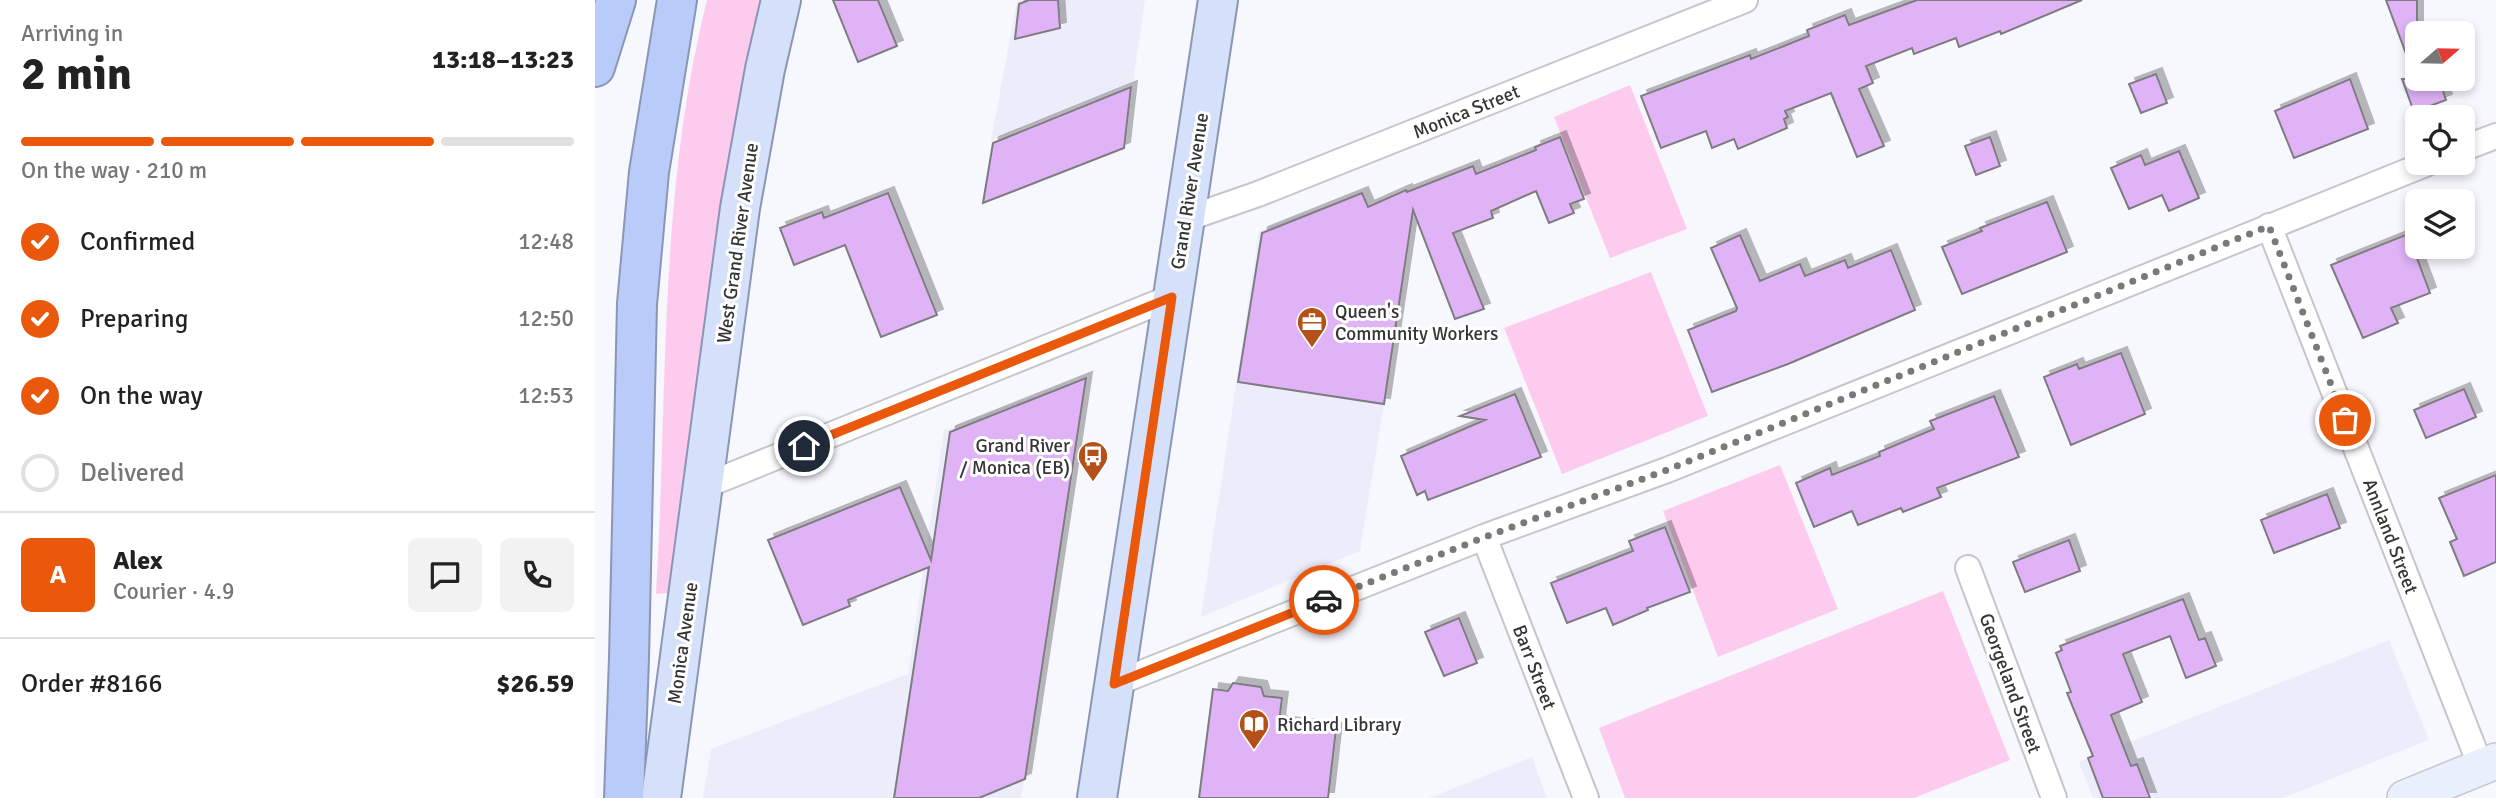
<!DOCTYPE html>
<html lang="en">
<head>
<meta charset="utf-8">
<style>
  :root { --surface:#fff; --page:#f2f2f2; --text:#222; --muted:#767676; --line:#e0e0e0; --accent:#ea580c }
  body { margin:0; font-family:Signika,sans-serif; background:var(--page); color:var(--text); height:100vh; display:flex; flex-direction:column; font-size:26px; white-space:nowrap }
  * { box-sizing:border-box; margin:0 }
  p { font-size:23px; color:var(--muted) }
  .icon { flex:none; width:38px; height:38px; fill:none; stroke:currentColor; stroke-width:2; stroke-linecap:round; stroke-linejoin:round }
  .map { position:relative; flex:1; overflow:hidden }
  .panel { display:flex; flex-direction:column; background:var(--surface); width:595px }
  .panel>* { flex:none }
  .needle { width:46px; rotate:70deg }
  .tools { position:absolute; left:1810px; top:21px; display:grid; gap:14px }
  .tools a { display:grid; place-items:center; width:70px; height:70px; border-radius:10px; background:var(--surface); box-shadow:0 4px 10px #0003; font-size:35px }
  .pin { position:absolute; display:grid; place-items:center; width:60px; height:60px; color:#fff; margin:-30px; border:4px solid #fff; border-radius:50%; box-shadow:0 2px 7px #0007 }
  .courier { position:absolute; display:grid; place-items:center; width:70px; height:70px; margin:-35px; border:5px solid #ea580c; border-radius:50%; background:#fff; color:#222; box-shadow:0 2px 9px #0007 }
  .overview em { font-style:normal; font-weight:800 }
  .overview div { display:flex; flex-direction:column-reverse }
  .overview { display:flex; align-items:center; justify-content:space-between; height:119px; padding:0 21px }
  h1 { font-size:46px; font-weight:800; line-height:52px }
  .bar { display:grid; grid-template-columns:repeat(4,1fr); gap:10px 7px; align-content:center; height:84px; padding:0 21px }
  .bar i { height:9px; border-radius:5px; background:var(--line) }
  .bar .current { background:var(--accent) }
  .bar p { grid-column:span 4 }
  .line { display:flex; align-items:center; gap:18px; padding:0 21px; border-top:2px solid var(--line) }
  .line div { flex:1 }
  .round { display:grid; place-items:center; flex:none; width:74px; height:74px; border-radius:10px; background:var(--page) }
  ol { padding:0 21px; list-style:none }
  li { display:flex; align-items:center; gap:21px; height:77px }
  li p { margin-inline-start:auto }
  li .icon { padding:7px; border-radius:50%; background:var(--accent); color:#fff; stroke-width:4 }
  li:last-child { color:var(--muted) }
  li i { width:38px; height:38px; border:4px solid var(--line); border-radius:50% }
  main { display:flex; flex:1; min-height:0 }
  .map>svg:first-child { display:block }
  .built { fill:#edecfb }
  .green { fill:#fdcbee }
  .building { fill:#dfb3f6; stroke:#7f7c81; stroke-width:2; filter:url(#shadow) }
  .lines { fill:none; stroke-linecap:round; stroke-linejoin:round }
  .street-casing { stroke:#c6c5cc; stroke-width:28 }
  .secondary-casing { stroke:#c6c5cc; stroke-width:38 }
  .primary-casing { stroke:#8b96b4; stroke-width:42 }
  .highway-casing { stroke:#8b96b4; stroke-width:42 }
  .street { stroke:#fff; stroke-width:24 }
  .secondary { stroke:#eaeffd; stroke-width:35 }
  .primary { stroke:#d5e0fb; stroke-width:38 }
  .highway { stroke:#b9cbf8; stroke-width:38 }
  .done { stroke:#79797d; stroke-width:7; stroke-dasharray:0 12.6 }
  .route { stroke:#ea580c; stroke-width:9 }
  .labels { text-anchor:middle; stroke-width:6; stroke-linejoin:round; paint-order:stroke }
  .street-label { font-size:19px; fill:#353537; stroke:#fff }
  .poi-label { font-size:19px; fill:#353537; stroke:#fff; text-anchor:start }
</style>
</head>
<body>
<main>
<section class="panel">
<div class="overview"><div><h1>2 min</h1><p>Arriving in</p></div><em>13:18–13:23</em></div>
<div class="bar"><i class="current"></i><i class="current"></i><i class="current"></i><i></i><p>On the way · 210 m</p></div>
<ol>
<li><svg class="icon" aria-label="check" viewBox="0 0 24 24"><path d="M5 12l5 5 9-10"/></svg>Confirmed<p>12:48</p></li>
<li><svg class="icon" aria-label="check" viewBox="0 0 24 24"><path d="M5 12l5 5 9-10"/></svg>Preparing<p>12:50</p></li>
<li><svg class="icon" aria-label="check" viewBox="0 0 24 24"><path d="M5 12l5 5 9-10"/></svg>On the way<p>12:53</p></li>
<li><i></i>Delivered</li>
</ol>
<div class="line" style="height:126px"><b class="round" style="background:var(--accent);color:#fff">A</b><div><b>Alex</b><p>Courier · 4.9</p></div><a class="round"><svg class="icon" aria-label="chat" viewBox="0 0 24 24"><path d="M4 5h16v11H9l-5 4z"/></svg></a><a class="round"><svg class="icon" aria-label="phone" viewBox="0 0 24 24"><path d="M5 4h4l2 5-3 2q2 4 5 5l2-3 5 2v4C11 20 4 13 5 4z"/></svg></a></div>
<div class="line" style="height:91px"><div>Order #8166</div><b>$26.59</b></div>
</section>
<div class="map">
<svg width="1901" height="798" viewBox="0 0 1901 798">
  <defs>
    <filter id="shadow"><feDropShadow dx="6" dy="-6" stdDeviation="0" flood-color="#0004"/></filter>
  </defs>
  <rect width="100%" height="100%" fill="#f7f7fe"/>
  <path class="built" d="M422 0H550L538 82 396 141Z
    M768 192 808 289 765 551 606 617 664 231Z
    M492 377 426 798H108L116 749 313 674 349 430Z
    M1794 640 1834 740 1688 798H1498L1484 762Z
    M937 757 952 798H834L837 797Z"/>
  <path class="green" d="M112 0H165L158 33 75 593 61 594C73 396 63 194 112 0Z
    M1035 85 1092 229 1015 258 959 117Z
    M1056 272 1113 416 967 474 909 328Z
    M1185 465 1243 609 1123 657 1068 511Z
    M1348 591 1415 760 1319 798H1030L1004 728Z"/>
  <path class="building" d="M238 0H283L302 46 263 62Z
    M434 0H463L465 28 420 39 424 4Z
    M1322 0H1487L1406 34 1405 31 1364 47 1361 38 1319 54 1317 48 1271 66 1278 83 1264 89 1289 146 1262 157 1236 93 1190 111 1193 117 1189 119 1192 128 1143 149 1139 139 1117 148 1111 131 1066 148 1046 96 1155 55 1156 59 1214 36 1212 30 1250 15 1254 25Z
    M1791 0H1822V75H1819Z
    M1561 74 1572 103 1546 113 1534 84Z
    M1755 79 1773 129 1699 158 1680 111Z
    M1807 79H1844L1851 100 1819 112Z
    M536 87 529 148 388 203 398 143Z
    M965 137 989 199 975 204 979 213 954 223 941 191 896 211 898 218 858 233 889 309 860 319 818 210 789 404 643 382 667 233 767 193 773 207 811 190 812 192 878 166 881 174 941 150 940 147Z
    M1395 137 1405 166 1381 175 1370 146Z
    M1584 151 1604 198 1574 211 1567 195 1534 209 1516 168 1546 155 1550 165Z
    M293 193 342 315 286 337 250 245 199 265 185 228 227 212 229 218Z
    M1452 202 1472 252 1367 294 1347 247 1387 231 1385 228Z
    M1813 234 1835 293 1796 308 1803 323 1768 338 1736 265Z
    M1145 235 1165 281 1205 264 1210 276 1250 260 1253 268 1296 250 1320 310 1193 364 1117 392 1093 330 1141 311 1142 308 1116 248Z
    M1526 353 1550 414 1476 445 1449 377 1482 364 1484 369Z
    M491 378 430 779 384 798H299L334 567 253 600 255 606 208 625 173 540 305 487 336 560 355 432Z
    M1869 389 1881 417 1831 438 1819 410Z
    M920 394 946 457 833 500 830 491 822 495 806 456 890 420 865 416Z
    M1399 396 1424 457 1342 488 1346 497 1308 512 1306 508 1263 525 1257 511 1219 527 1201 483 1235 468 1237 475 1285 456 1284 452 1339 429 1335 421Z
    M1901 475V562L1869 576 1855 542 1862 539 1844 498Z
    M1732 494 1745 528 1679 553 1666 520Z
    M1070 527 1095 592 1052 608 1053 610 1018 625 1011 608 972 623 956 583 1038 551 1034 541Z
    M1474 540 1485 571 1430 592 1418 562Z
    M1588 599 1604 640 1610 638 1621 666 1591 678 1575 636 1528 654 1547 702 1516 715 1536 766 1542 764 1555 798H1508L1493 758 1498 756 1472 693 1476 692 1461 653 1467 650 1465 646Z
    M864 618 882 663 849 676 830 632Z
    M638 683 666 687 669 696 687 698 684 722 741 729 733 798H604L618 689 633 691Z"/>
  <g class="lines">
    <g class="street-casing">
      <path id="street" d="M1867 149 1901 136
        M591 219 663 194 1150 0
        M1674 226 1886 767
        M107 487 577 297
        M889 537 991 798
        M1373 568 1459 798
        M519 684 889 537 1072 470 1833 163"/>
    </g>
    <g class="secondary-casing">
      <path id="secondary" d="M1810 798 1901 761"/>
    </g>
    <g class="primary-casing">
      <path id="primary" d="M66 798 145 208 170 69 186 0
        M502 798 623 0"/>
    </g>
    <g class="highway-casing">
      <path id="highway" d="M0 67 21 0
        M29 798 34 658 42 304 54 172 82 0"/>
    </g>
    <use href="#street" class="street"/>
    <use href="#secondary" class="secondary"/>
    <use href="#primary" class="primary"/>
    <use href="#highway" class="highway"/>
  </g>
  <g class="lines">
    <path class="done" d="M729 600 890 537 1072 470 1674 226 1750 420"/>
    <path class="route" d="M209 446 577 297 519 684 729 600"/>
  </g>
  <defs>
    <g id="office-pin" transform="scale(1.575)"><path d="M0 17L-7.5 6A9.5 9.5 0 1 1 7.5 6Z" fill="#b45118" stroke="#fff"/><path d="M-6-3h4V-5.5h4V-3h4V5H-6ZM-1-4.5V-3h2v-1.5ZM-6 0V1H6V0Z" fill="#fff"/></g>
    <g id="bus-pin" transform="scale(1.575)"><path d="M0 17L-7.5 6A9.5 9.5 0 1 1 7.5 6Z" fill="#b45118" stroke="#fff"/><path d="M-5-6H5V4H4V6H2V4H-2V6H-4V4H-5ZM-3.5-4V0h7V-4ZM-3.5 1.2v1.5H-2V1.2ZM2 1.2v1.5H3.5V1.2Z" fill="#fff"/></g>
    <g id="library-pin" transform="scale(1.575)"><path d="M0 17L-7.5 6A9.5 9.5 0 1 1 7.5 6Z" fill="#b45118" stroke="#fff"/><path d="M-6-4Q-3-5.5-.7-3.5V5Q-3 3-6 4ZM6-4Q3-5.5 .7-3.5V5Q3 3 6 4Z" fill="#fff"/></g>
  </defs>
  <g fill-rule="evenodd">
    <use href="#office-pin" x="717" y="322"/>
    <use href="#bus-pin" x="498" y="456"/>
    <use href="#library-pin" x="659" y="724"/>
  </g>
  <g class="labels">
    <g class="street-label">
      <text transform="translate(871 111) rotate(-22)" y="7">Monica Street</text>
      <text transform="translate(594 191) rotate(-81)" y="7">Grand River Avenue</text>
      <text transform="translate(142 243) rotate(-82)" y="7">West Grand River Avenue</text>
      <text transform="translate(1796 536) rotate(69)" y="7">Annland Street</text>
      <text transform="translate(87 643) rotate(-82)" y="7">Monica Avenue</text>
      <text transform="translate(940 667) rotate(69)" y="7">Barr Street</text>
      <text transform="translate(1416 683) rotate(70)" y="7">Georgeland Street</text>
    </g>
    <g class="poi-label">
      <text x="740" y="318">Queen's<tspan x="740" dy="22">Community Workers</tspan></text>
      <text x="475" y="452" text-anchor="end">Grand River<tspan x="475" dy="22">/ Monica (EB)</tspan></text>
      <text x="682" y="731">Richard Library</text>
    </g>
  </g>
</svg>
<div class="tools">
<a><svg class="needle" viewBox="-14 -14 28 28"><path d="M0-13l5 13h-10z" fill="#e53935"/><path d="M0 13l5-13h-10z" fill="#767676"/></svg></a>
<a><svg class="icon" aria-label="locate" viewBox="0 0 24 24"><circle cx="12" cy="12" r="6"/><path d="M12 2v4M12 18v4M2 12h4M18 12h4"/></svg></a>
<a><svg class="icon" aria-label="layers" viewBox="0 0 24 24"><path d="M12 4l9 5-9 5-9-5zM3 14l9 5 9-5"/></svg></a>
</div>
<div class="pin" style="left:1750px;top:420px;background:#ea580c"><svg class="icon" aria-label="bag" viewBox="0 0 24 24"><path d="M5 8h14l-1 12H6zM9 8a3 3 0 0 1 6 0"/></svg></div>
<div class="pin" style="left:209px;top:446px;background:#1f2937"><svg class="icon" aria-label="home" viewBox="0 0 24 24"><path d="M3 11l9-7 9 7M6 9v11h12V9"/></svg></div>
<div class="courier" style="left:729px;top:600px"><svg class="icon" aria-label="car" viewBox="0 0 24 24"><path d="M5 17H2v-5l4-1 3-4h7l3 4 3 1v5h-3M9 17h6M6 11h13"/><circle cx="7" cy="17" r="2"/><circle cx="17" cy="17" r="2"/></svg></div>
</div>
</main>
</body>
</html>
